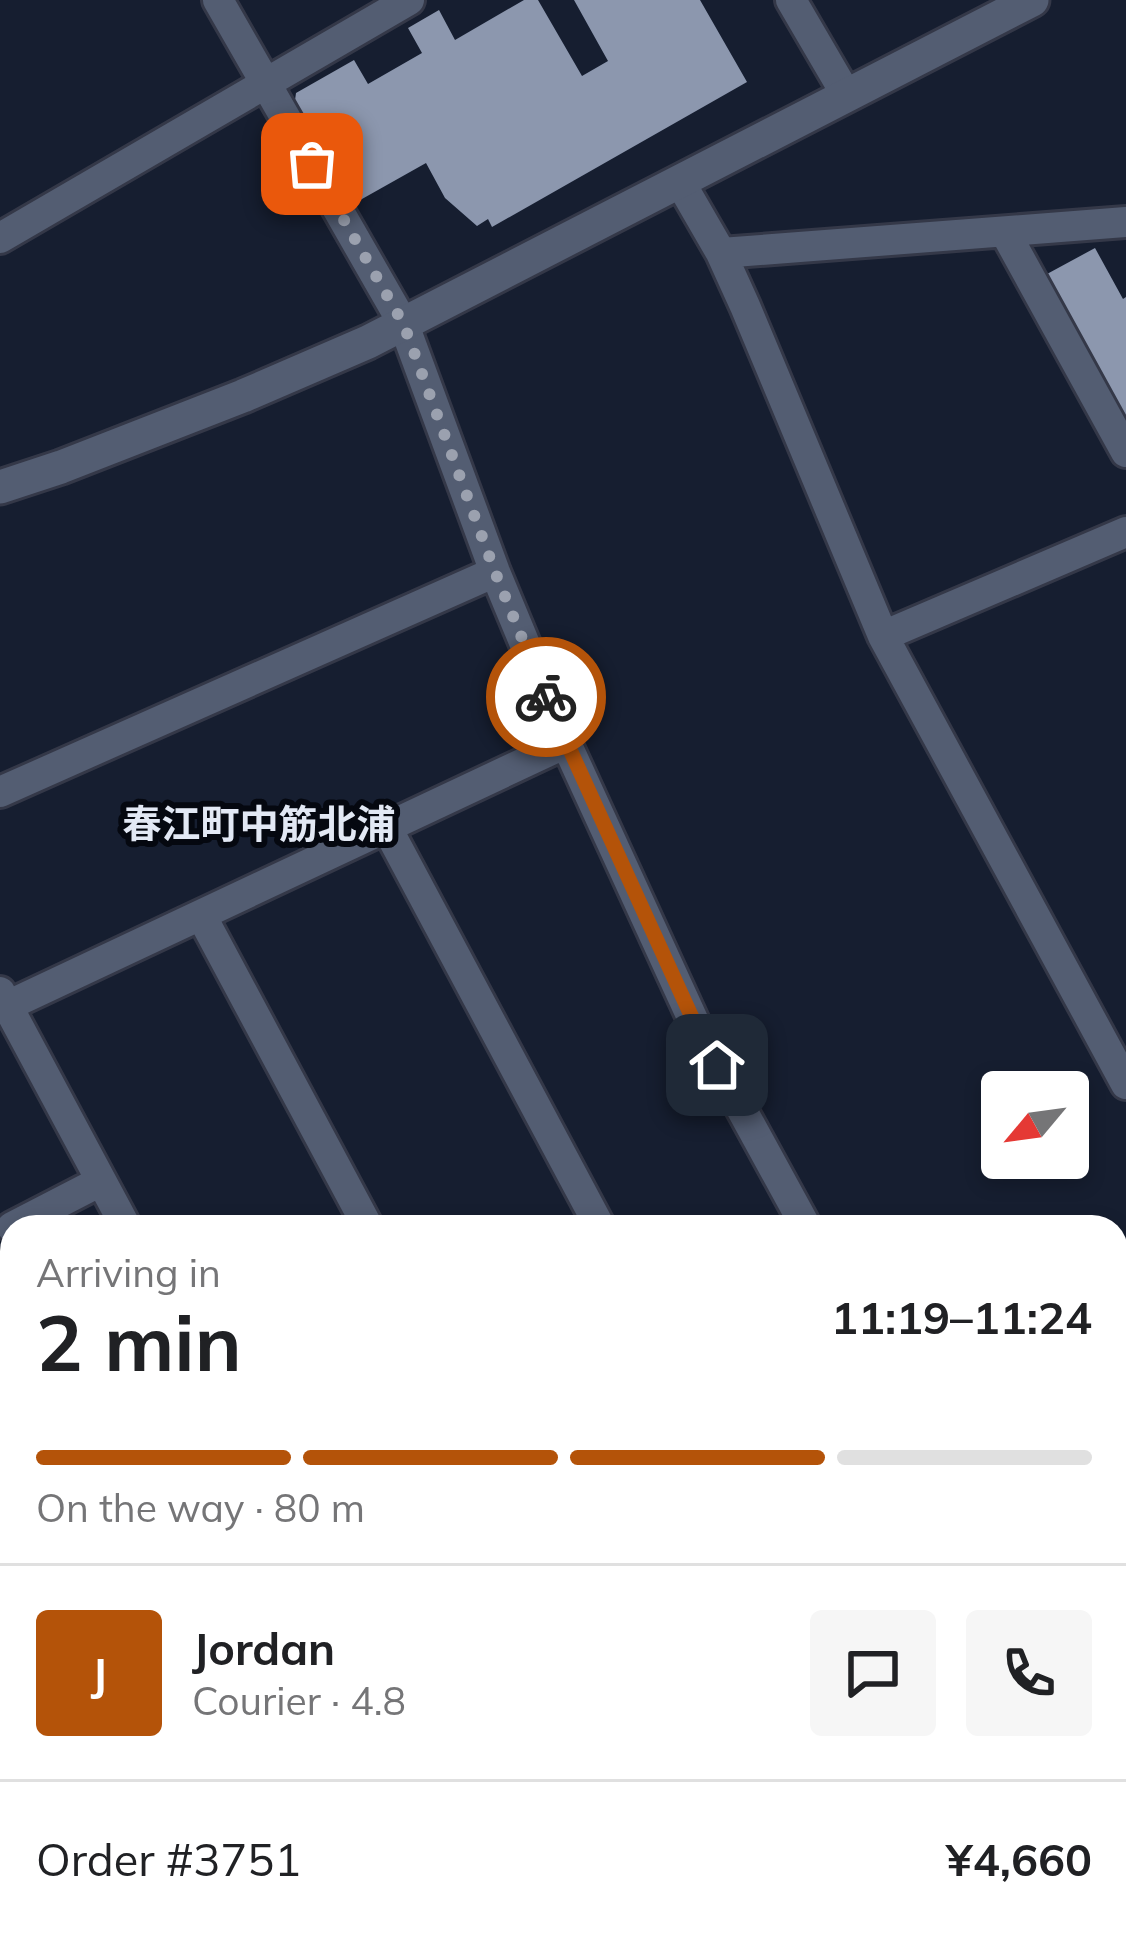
<!DOCTYPE html>
<html lang="en">
<head>
<meta charset="utf-8">
<style>
  :root { --surface:#fff; --page:#f6f6f6; --text:#202124; --muted:#757577; --line:#e0e0e0; --accent:#b45309 }
  body { margin:0; font-family:Mulish,"Noto Sans JP",sans-serif; background:var(--page); color:var(--text); height:100vh; display:flex; flex-direction:column; font-size:45px; white-space:nowrap }
  * { box-sizing:border-box; margin:0 }
  p { font-size:39px; color:var(--muted) }
  .icon { flex:none; width:66px; height:66px; fill:none; stroke:currentColor; stroke-width:2; stroke-linecap:round; stroke-linejoin:round }
  .map { position:relative; flex:1; overflow:hidden }
  .panel { position:absolute; left:0px; top:1215px; width:1128px; height:744px; display:flex; flex-direction:column; background:var(--surface); border-radius:36px 36px 0 0; box-shadow:0 6px 18px #0003 }
  .panel>* { flex:none }
  .needle { width:78px; rotate:241deg }
  .buttons { position:absolute; left:981px; top:1071px; display:grid; gap:24px }
  .buttons a { display:grid; place-items:center; width:108px; height:108px; border-radius:12px; background:var(--surface); box-shadow:0 6px 18px #0003; font-size:60px }
  .pin { position:absolute; display:grid; place-items:center; width:102px; height:102px; color:#fff; margin:-51px; border-radius:24px; box-shadow:0 6px 18px #0006 }
  .courier { position:absolute; display:grid; place-items:center; width:120px; height:120px; margin:-60px; border:9px solid #b45309; border-radius:50%; background:#fff; color:#222; box-shadow:0 3px 15px #0007 }
  .headline em { font-style:normal; font-weight:700 }
  .headline div { display:flex; flex-direction:column-reverse }
  .headline { display:flex; align-items:center; justify-content:space-between; height:204px; padding:0 36px }
  h1 { font-size:78px; font-weight:700; line-height:90px }
  .bar { display:grid; grid-template-columns:repeat(4,1fr); gap:18px 12px; align-content:center; height:144px; padding:0 36px }
  .bar i { height:15px; border-radius:9px; background:var(--line) }
  .bar .current { background:var(--accent) }
  .bar p { grid-column:span 4 }
  .line { display:flex; align-items:center; gap:30px; padding:0 36px; border-top:3px solid var(--line) }
  .line div { flex:1 }
  .round { display:grid; place-items:center; flex:none; width:126px; height:126px; border-radius:12px; background:var(--page) }
  .map>svg:first-child { display:block }
  .building { fill:#8c97ae }
  .lines { fill:none; stroke-linecap:round; stroke-linejoin:round }
  .minor-casing { stroke:#343848; stroke-width:36 }
  .tertiary-casing { stroke:#343848; stroke-width:39 }
  .minor { stroke:#535d72; stroke-width:30 }
  .tertiary { stroke:#535d72; stroke-width:33 }
  .done { stroke:#9ba1af; stroke-width:12; stroke-dasharray:0 21.6 }
  .route { stroke:#b45309; stroke-width:15 }
  .labels { text-anchor:middle; stroke-width:12; stroke-linejoin:round; paint-order:stroke }
  .quarter-label { font-size:39px; font-weight:bold; fill:#e2e8f4; stroke:#050810 }
</style>
</head>
<body>
<div class="map">
<svg width="1126" height="1959" viewBox="0 0 1126 1959">
  <rect width="100%" height="100%" fill="#161e30"/>
  <path class="building" d="M524 0H538L582 76 608 61 574 0H700L747 82 492 227 488 219 477 226 445 198 426 163 346 208 293 115 296 93 354 60 368 84 422 53 408 28 439 10 455 40Z
    M1095 248 1123 299 1126 297V419L1047 274Z"/>
  <g class="lines">
    <g class="minor-casing">
      <path id="minor" d="M218 0 404 325 495 572 566 743 695 1024 806 1227
        M791 0 847 96
        M680 182 721 253 745 306 883 636 1126 1084
        M1005 232 1126 452
        M0 238 409 0
        M721 253 1126 222
        M883 636 1126 532
        M0 792 495 572
        M387 828 600 1227
        M201 915 368 1227
        M0 992 126 1227
        M7 1006 566 743
        M12 1227 101 1181
        M0 1364 12 1386
        M1116 1672 1126 1668
        M0 1728 12 1750
        M1116 1745 1126 1764
        M1116 1931 1126 1926
        M117 1947 124 1959
        M560 1947 567 1959
        M145 1959 168 1947
        M496 1959 519 1947
        M1052 1959 1079 1947"/>
    </g>
    <g class="tertiary-casing">
      <path id="tertiary" d="M0 487 61 467 243 396 368 342 1032 0"/>
    </g>
    <use href="#minor" class="minor"/>
    <use href="#tertiary" class="tertiary"/>
  </g>
  <g class="lines">
    <path class="done" d="M312 164 404 325 495 572 546 697"/>
    <path class="route" d="M546 697 695 1024 717 1065"/>
  </g>
  <g class="labels">
    <g class="quarter-label">
      <text x="259" y="838">春江町中筋北浦</text>
    </g>
  </g>
</svg>
<div class="buttons">
<a><svg class="needle" viewBox="-14 -14 28 28"><path d="M0-13l5 13h-10z" fill="#e53935"/><path d="M0 13l5-13h-10z" fill="#757577"/></svg></a>
</div>
<div class="pin" style="left:312px;top:164px;background:#ea580c"><svg class="icon" aria-label="bag" viewBox="0 0 24 24"><path d="M5 8h14l-1 12H6zM9 8a3 3 0 0 1 6 0"/></svg></div>
<div class="pin" style="left:717px;top:1065px;background:#1f2937"><svg class="icon" aria-label="home" viewBox="0 0 24 24"><path d="M3 11l9-7 9 7M6 9v11h12V9"/></svg></div>
<div class="courier" style="left:546px;top:697px"><svg class="icon" aria-label="bike" viewBox="0 0 24 24"><circle cx="6" cy="16" r="4"/><circle cx="18" cy="16" r="4"/><path d="M6 16l4-8h5l3 8M10 8l3 8H6M13 5h3"/></svg></div>
<section class="panel">
<div class="headline"><div><h1>2 min</h1><p>Arriving in</p></div><em>11:19–11:24</em></div>
<div class="bar"><i class="current"></i><i class="current"></i><i class="current"></i><i></i><p>On the way · 80 m</p></div>
<div class="line" style="height:216px"><b class="round" style="background:var(--accent);color:#fff">J</b><div><b>Jordan</b><p>Courier · 4.8</p></div><a class="round"><svg class="icon" aria-label="chat" viewBox="0 0 24 24"><path d="M4 5h16v11H9l-5 4z"/></svg></a><a class="round"><svg class="icon" aria-label="phone" viewBox="0 0 24 24"><path d="M5 4h4l2 5-3 2q2 4 5 5l2-3 5 2v4C11 20 4 13 5 4z"/></svg></a></div>
<div class="line" style="height:156px"><div>Order #3751</div><b>¥4,660</b></div>
</section>
</div>
</body>
</html>
